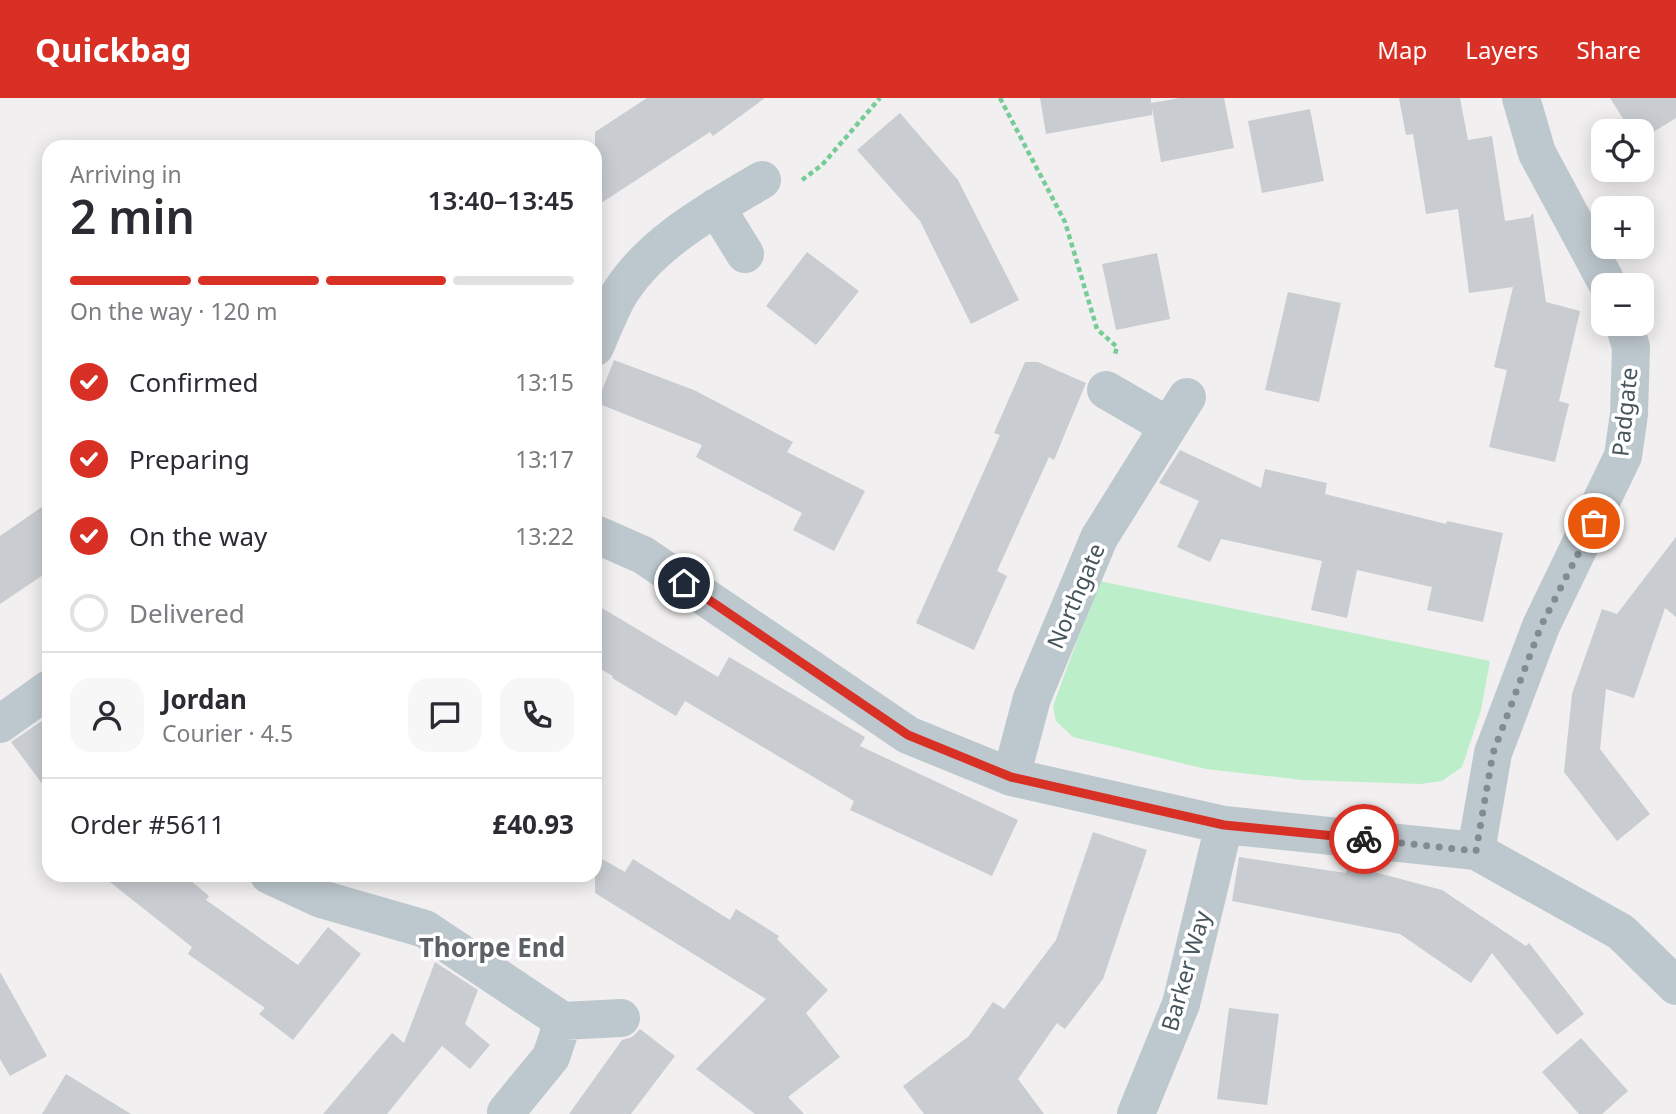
<!DOCTYPE html>
<html lang="en">
<head>
<meta charset="utf-8">
<style>
  :root { --surface:#fff; --page:#f7f7f7; --text:#2b2b33; --muted:#7c7c81; --line:#e1e1e2; --accent:#d93025 }
  body { margin:0; font-family:"Noto Sans",sans-serif; background:var(--page); color:var(--text); height:100vh; display:flex; flex-direction:column; font-size:26px; white-space:nowrap }
  * { box-sizing:border-box; margin:0 }
  p { font-size:23px; color:var(--muted) }
  .icon { flex:none; width:38px; height:38px; fill:none; stroke:currentColor; stroke-width:2; stroke-linecap:round; stroke-linejoin:round }
  .map { position:relative; flex:1; overflow:hidden }
  .panel { position:absolute; left:42px; top:42px; width:560px; height:742px; display:flex; flex-direction:column; background:var(--surface); border-radius:21px; box-shadow:0 4px 18px #0003 }
  .panel>* { flex:none }
  .buttons { position:absolute; left:1591px; top:21px; display:grid; gap:14px }
  .buttons a { display:grid; place-items:center; width:63px; height:63px; border-radius:14px; background:var(--surface); box-shadow:0 4px 18px #0003; font-size:35px }
  .pin { position:absolute; display:grid; place-items:center; width:60px; height:60px; color:#fff; margin:-30px; border:4px solid #fff; border-radius:50%; box-shadow:0 2px 7px #0007 }
  .courier { position:absolute; display:grid; place-items:center; width:70px; height:70px; margin:-35px; border:5px solid #d93025; border-radius:50%; background:#fff; color:#222; box-shadow:0 2px 9px #0007 }
  .overview em { font-style:normal; font-weight:600 }
  .overview div { display:flex; flex-direction:column-reverse }
  .overview { display:flex; align-items:center; justify-content:space-between; height:119px; padding:0 28px }
  h1 { font-size:46px; font-weight:600; line-height:52px }
  .bar { display:grid; grid-template-columns:repeat(4,1fr); gap:10px 7px; align-content:center; height:84px; padding:0 28px }
  .bar i { height:9px; border-radius:5px; background:var(--line) }
  .bar .current { background:var(--accent) }
  .bar p { grid-column:span 4 }
  .line { display:flex; align-items:center; gap:18px; padding:0 28px; border-top:2px solid var(--line) }
  .line div { flex:1 }
  .round { display:grid; place-items:center; flex:none; width:74px; height:74px; border-radius:21px; background:var(--page) }
  ol { padding:0 28px; list-style:none }
  li { display:flex; align-items:center; gap:21px; height:77px }
  li p { margin-inline-start:auto }
  li .icon { padding:7px; border-radius:50%; background:var(--accent); color:#fff; stroke-width:4 }
  li:last-child { color:var(--muted) }
  li i { width:38px; height:38px; border:4px solid var(--line); border-radius:50% }
  header { display:flex; align-items:center; gap:42px; box-sizing:border-box; height:98px; padding:0 35px; background:var(--accent); color:#fff }
  header strong { font-size:33px }
  nav { display:flex; gap:38px; margin-inline-start:auto; font-size:24px }
  .map>svg:first-child { display:block }
  .green { fill:#bdeeca }
  .building { fill:#c9cdd1 }
  .lines { fill:none; stroke-linecap:round; stroke-linejoin:round }
  .path { stroke:#76cc96; stroke-width:4.5; stroke-dasharray:5 3.5; stroke-linecap:butt }
  .minor { stroke:#bdc8ce; stroke-width:38 }
  .done { stroke:#828b8f; stroke-width:7; stroke-dasharray:0 12.6 }
  .route { stroke:#d93025; stroke-width:9 }
  .labels { text-anchor:middle; stroke-width:7; stroke-linejoin:round; paint-order:stroke }
  .street-label { font-size:23px; fill:#47555c; stroke:#fff }
  .quarter-label { font-size:26px; font-weight:bold; fill:#5b6064; stroke:#fff }
</style>
</head>
<body>
<header>
<strong>Quickbag</strong>
<nav><a>Map</a><a>Layers</a><a>Share</a></nav>
</header>
<div class="map">
<svg width="1676" height="1016" viewBox="0 0 1676 1016">
  <rect width="100%" height="100%" fill="#f1efef"/>
  <path class="green" d="M1099 483 1490 563 1481 612 1462 669 1442 683 1420 686 1302 682 1206 671 1073 639 1056 623 1053 608Z"/>
  <path class="building" d="M647 0H765L713 38 710 34 595 109V34Z
    M1040 0H1151V5L1180 0H1224L1234 50 1161 64 1152 10V17L1046 36Z
    M1399 0H1460L1468 42 1492 38 1505 123 1530 119 1533 115 1546 204 1580 213 1559 303 1569 306 1555 364 1489 349 1507 272 1494 269 1513 189 1469 195 1458 111 1426 116 1413 36 1406 37Z
    M1610 0H1676V20L1642 41V33H1631Z
    M1310 11 1324 83 1262 95 1248 23Z
    M900 15 958 82 1019 202 971 226 920 123 857 52Z
    M807 154 859 193 816 247 766 208Z
    M1157 155 1170 221 1116 232 1102 166Z
    M1288 194 1341 205 1319 304 1265 292Z
    M614 262 694 292 793 344 787 354 865 393 834 453 793 432 802 415 696 359 702 347 597 305Z
    M1025 264H1038L1086 285 1054 362 1049 359 997 473 1007 478 974 552 916 525 1000 337 994 335Z
    M1180 352 1261 390 1265 371 1327 385 1325 396 1446 426 1447 423 1503 435 1483 524 1427 512 1432 489 1357 472 1347 520 1311 512 1322 463 1221 441 1210 464 1177 449 1199 403 1159 385Z
    M49 404V473L0 506V438Z
    M1676 439V519L1665 510 1634 600 1606 591 1600 651 1650 716 1617 743 1564 674 1572 596 1602 511 1617 516Z
    M595 506 718 579 729 559 865 639 860 648 1018 722 992 778 850 712 854 703 685 603 676 618 612 580 613 578 595 568Z
    M49 618V695L11 644Z
    M1093 734 1147 752 1103 881 1065 931 1057 925 1018 981 1044 1016H924L903 988 969 938 993 904 1004 911 1056 842Z
    M595 757 625 774 633 761 730 822 736 811 779 838 777 841 828 892 806 915 840 959 788 999 804 1016H755L696 971 766 901 595 795Z
    M1239 759 1346 775 1348 767 1442 792 1526 848 1529 845 1584 916 1557 937 1492 855 1471 885 1400 836 1232 803Z
    M101 777H184L209 798 206 802 298 867 328 829 361 856 293 942 259 916 265 910 188 856 192 849Z
    M435 864 478 892 465 926 490 947 470 971 442 948 387 1016H323L392 935 404 945Z
    M0 874 47 958 10 978 0 961Z
    M1229 910 1279 916 1267 1007 1217 1001Z
    M640 931 675 958 631 1016H569L622 942 632 939Z
    M1581 940 1628 993 1602 1016H1579L1542 974Z
    M66 976 131 1016H42Z"/>
  <g class="lines">
    <path class="path" d="M1000 0 1065 124 1097 231 1117 249 1115 256
      M802 82 822 67 880 0"/>
    <path class="minor" d="M1521 0 1537 55 1608 187
      M716 109 745 156
      M595 249C602 233 609 215 617 200 648 146 710 113 762 82
      M1106 292 1168 328
      M595 436 643 457 908 637 1011 679 1224 727 1476 753 1621 834 1676 888
      M0 626 49 591
      M1011 679 1032 600 1099 440 1187 299
      M1476 753 1493 655 1541 528 1623 358 1629 316 1631 249 1624 226
      M269 777 321 801 425 831 563 923 621 920
      M506 1014 551 959 563 923
      M1136 1016 1181 906 1224 727"/>
  </g>
  <g class="lines">
    <path class="done" d="M1364 741 1476 753 1493 655 1541 528 1594 425"/>
    <path class="route" d="M684 485 908 637 1011 679 1224 727 1364 741"/>
  </g>
  <g class="labels">
    <g class="street-label">
      <text transform="translate(1625 314) rotate(-84)" y="8">Padgate</text>
      <text transform="translate(1076 498) rotate(-67)" y="8">Northgate</text>
      <text transform="translate(1186 873) rotate(-74)" y="8">Barker Way</text>
    </g>
    <g class="quarter-label">
      <text x="492" y="859">Thorpe End</text>
    </g>
  </g>
</svg>
<div class="buttons">
<a><svg class="icon" aria-label="locate" viewBox="0 0 24 24"><circle cx="12" cy="12" r="6"/><path d="M12 2v4M12 18v4M2 12h4M18 12h4"/></svg></a>
<a>+</a>
<a>−</a>
</div>
<div class="pin" style="left:1594px;top:425px;background:#ea580c"><svg class="icon" aria-label="bag" viewBox="0 0 24 24"><path d="M5 8h14l-1 12H6zM9 8a3 3 0 0 1 6 0"/></svg></div>
<div class="pin" style="left:684px;top:485px;background:#1f2937"><svg class="icon" aria-label="home" viewBox="0 0 24 24"><path d="M3 11l9-7 9 7M6 9v11h12V9"/></svg></div>
<div class="courier" style="left:1364px;top:741px"><svg class="icon" aria-label="bike" viewBox="0 0 24 24"><circle cx="6" cy="16" r="4"/><circle cx="18" cy="16" r="4"/><path d="M6 16l4-8h5l3 8M10 8l3 8H6M13 5h3"/></svg></div>
<section class="panel">
<div class="overview"><div><h1>2 min</h1><p>Arriving in</p></div><em>13:40–13:45</em></div>
<div class="bar"><i class="current"></i><i class="current"></i><i class="current"></i><i></i><p>On the way · 120 m</p></div>
<ol>
<li><svg class="icon" aria-label="check" viewBox="0 0 24 24"><path d="M5 12l5 5 9-10"/></svg>Confirmed<p>13:15</p></li>
<li><svg class="icon" aria-label="check" viewBox="0 0 24 24"><path d="M5 12l5 5 9-10"/></svg>Preparing<p>13:17</p></li>
<li><svg class="icon" aria-label="check" viewBox="0 0 24 24"><path d="M5 12l5 5 9-10"/></svg>On the way<p>13:22</p></li>
<li><i></i>Delivered</li>
</ol>
<div class="line" style="height:126px"><a class="round"><svg class="icon" aria-label="person" viewBox="0 0 24 24"><circle cx="12" cy="8" r="4"/><path d="M4 21q1-7 8-7t8 7"/></svg></a><div><b>Jordan</b><p>Courier · 4.5</p></div><a class="round"><svg class="icon" aria-label="chat" viewBox="0 0 24 24"><path d="M4 5h16v11H9l-5 4z"/></svg></a><a class="round"><svg class="icon" aria-label="phone" viewBox="0 0 24 24"><path d="M5 4h4l2 5-3 2q2 4 5 5l2-3 5 2v4C11 20 4 13 5 4z"/></svg></a></div>
<div class="line" style="height:91px"><div>Order #5611</div><b>£40.93</b></div>
</section>
</div>
</body>
</html>
